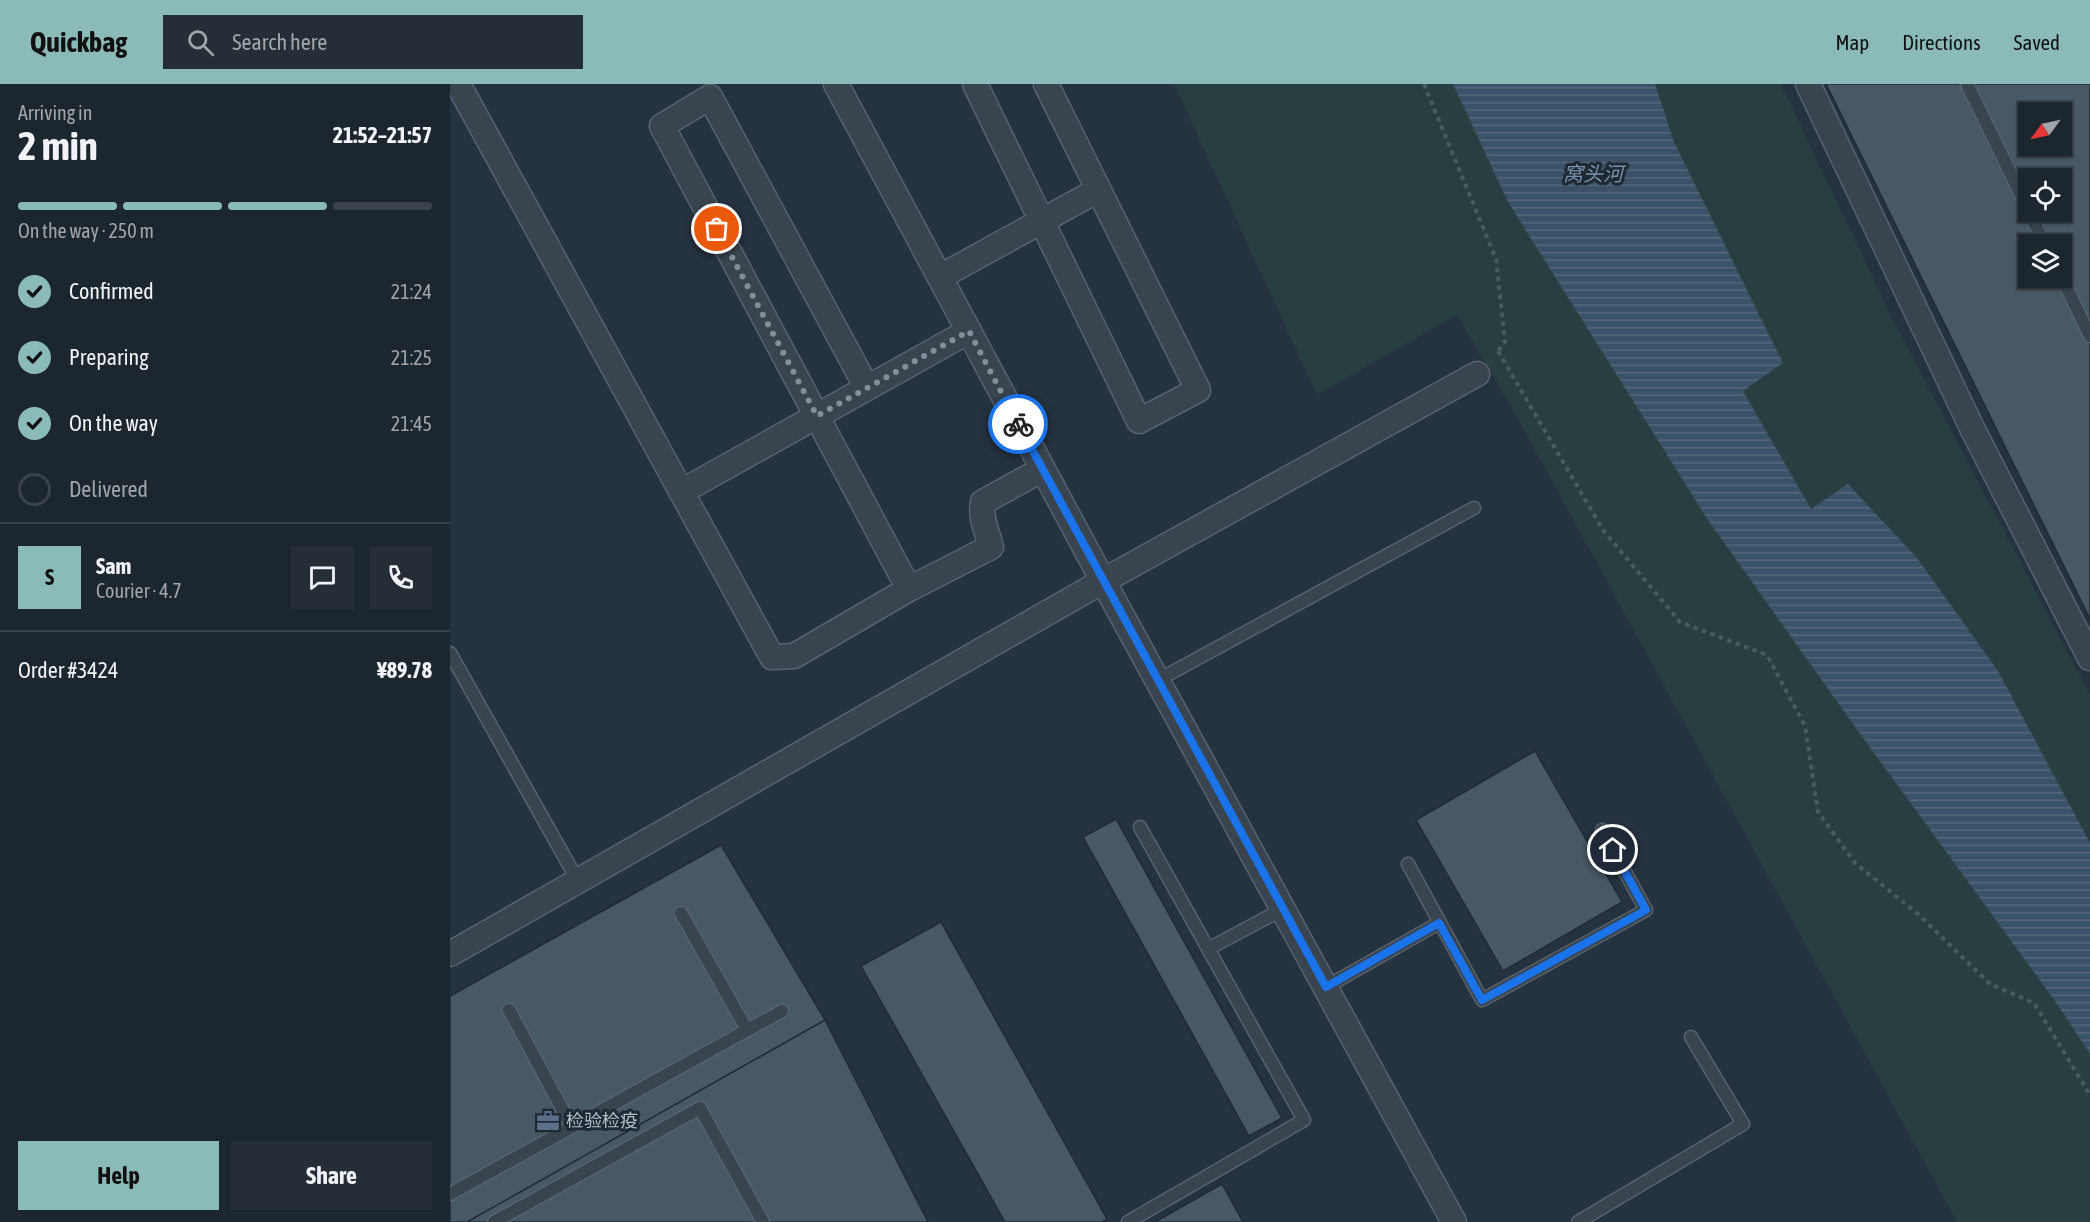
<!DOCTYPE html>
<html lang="en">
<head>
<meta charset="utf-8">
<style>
  :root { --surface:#1c262f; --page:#252e37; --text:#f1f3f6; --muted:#a0a5aa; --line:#3a434b; --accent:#8bbbb9 }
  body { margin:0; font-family:"Asap Condensed","Noto Sans SC",sans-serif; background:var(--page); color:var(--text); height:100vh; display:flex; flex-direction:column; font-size:22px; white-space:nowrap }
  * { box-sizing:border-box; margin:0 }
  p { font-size:20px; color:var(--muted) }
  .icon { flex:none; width:33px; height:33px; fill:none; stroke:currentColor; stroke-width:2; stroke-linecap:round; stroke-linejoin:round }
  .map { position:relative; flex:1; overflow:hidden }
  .drawer { display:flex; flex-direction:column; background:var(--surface); width:450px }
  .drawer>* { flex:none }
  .needle { width:39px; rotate:237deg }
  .buttons { position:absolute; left:1568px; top:18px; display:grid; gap:12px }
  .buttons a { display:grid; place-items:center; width:54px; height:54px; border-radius:0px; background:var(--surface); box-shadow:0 2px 4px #0004,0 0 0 2px var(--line); font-size:30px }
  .pin { position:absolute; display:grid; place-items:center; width:51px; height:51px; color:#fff; margin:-26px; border:3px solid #fff; border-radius:50%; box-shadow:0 2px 6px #0007 }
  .courier { position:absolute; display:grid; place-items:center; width:60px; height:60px; margin:-30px; border:4px solid #1a73e8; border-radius:50%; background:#fff; color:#222; box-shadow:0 2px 8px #0007 }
  .headline em { font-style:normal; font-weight:700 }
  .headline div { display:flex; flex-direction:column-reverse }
  .headline { display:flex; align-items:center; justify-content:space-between; height:102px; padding:0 18px }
  h1 { font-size:39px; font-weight:700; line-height:45px }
  .bar { display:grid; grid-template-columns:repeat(4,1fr); gap:9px 6px; align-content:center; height:72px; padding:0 18px }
  .bar i { height:8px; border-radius:4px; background:var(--line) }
  .bar .on { background:var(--accent) }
  .bar p { grid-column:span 4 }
  .line { display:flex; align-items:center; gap:15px; padding:0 18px; border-top:2px solid var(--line) }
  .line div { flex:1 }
  .round { display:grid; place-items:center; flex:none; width:63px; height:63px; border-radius:0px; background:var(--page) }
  ol { padding:0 18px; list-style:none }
  li { display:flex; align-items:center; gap:18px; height:66px }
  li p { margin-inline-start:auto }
  li .icon { padding:6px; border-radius:50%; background:var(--accent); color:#111; stroke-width:4 }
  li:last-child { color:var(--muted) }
  li i { width:33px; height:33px; border:3px solid var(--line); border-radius:50% }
  .cta { display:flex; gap:12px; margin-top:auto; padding:12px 18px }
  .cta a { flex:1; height:69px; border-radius:0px; background:var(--accent); color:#111; font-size:24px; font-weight:700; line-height:69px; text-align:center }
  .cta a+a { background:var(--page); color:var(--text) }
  header { display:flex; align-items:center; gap:36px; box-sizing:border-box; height:84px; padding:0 30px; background:var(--accent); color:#111 }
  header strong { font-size:28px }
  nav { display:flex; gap:33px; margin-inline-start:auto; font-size:21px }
  .search { width:420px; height:54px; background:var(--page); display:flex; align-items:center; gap:15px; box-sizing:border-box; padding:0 21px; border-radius:0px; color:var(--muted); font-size:22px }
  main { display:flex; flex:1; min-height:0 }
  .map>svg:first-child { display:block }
  .park { fill:#273f40 }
  .water { fill:url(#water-rules) }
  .building { fill:#495865; stroke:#202b36; stroke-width:1.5; fill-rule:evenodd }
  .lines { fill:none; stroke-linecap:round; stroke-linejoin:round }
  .lane-casing { stroke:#57626d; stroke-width:15 }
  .street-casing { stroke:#57626d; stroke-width:27 }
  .path { stroke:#465c5d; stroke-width:4; stroke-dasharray:4.5 4.5; stroke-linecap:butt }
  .lane { stroke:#39444f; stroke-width:12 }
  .street { stroke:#39444f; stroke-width:24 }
  .done { stroke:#838e99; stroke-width:6; stroke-dasharray:0 10.8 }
  .route { stroke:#1a73e8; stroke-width:8 }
  .labels { text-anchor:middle; stroke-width:6; stroke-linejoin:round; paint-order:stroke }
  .poi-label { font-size:18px; fill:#b6bfca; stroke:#1e2934; text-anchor:start }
  .water-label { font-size:20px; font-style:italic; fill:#7792ac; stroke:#1e2934 }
</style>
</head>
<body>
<header>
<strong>Quickbag</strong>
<div class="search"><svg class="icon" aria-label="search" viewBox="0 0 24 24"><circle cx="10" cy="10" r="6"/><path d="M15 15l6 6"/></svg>Search here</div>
<nav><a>Map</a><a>Directions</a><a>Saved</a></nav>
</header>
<main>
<section class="drawer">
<div class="headline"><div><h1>2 min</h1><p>Arriving in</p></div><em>21:52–21:57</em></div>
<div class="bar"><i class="on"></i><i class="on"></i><i class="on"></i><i></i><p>On the way · 250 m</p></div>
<ol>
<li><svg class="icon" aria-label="check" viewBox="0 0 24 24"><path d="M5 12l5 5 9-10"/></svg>Confirmed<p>21:24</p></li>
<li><svg class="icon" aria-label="check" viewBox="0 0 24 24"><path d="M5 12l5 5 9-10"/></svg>Preparing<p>21:25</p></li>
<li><svg class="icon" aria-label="check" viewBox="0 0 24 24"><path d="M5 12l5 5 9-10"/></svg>On the way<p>21:45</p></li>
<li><i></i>Delivered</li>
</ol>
<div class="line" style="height:108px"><b class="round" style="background:var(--accent);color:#111">S</b><div><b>Sam</b><p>Courier · 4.7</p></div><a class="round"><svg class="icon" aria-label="chat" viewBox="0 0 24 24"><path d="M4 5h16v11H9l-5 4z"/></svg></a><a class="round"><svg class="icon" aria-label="phone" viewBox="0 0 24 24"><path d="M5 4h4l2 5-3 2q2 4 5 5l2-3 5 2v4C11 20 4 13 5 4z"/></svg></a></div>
<div class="line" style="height:78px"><div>Order #3424</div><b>¥89.78</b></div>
<div class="cta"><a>Help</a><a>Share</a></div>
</section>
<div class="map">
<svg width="1640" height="1138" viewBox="0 0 1640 1138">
  <defs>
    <pattern id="water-rules" width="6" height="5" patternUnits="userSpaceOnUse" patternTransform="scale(1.5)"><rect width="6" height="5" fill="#3b5168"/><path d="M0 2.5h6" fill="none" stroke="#55687c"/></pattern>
  </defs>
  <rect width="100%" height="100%" fill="#25323f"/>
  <path class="park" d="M724 0H1331L1441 232 1640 611V1138H1507L1072 342 1007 231 867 311Z"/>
  <path class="water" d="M1003 0H1205L1224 58 1333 279 1293 307 1361 425 1398 400 1467 474 1548 587 1640 759V970L1605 917 1408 647 1258 436 1058 118Z"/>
  <path class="building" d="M1376 0H1640V535ZM1578 28H1611V62H1578ZM1578 94H1611V128H1578ZM1578 160H1611V194H1578Z
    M1085 667 1172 818 1053 887 966 736Z
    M666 735 832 1034 799 1052 633 753Z
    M271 761 375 936 17 1138H0V912Z
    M491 838 657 1135 652 1138H555L411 882Z
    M375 936 478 1138H17Z
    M772 1100 793 1138H705Z"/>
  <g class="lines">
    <g class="lane-casing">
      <path id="lane" d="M1517 0 1578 125
        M1579 128 1595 160
        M1611 192 1640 252
        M0 569 128 797
        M708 596 1024 424
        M958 780 1032 916 1196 826 1152 746
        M231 829 297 946
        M758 865 833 825
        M876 903 989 839
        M59 926 122 1043
        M0 1110 332 927
        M44 1138 250 1024 313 1138
        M678 1138 854 1036 690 743
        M1128 1138 1293 1040 1241 953"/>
    </g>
    <g class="street-casing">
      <path id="street" d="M8 0 322 573 344 572 459 505 541 463C537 446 530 435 533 418L593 385
        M386 0 653 497 1004 1138
        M525 0 689 337 748 306 596 0
        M1358 0 1522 344 1640 574
        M490 193 648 106
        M417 304 260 13 212 42 459 505
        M231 408 519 247
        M0 870 653 497 1027 290"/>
    </g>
    <path class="path" d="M974 0 1046 175 1055 258 1048 267
      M1048 267 1153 446 1230 538 1317 571 1355 642 1368 728 1405 779 1468 830 1540 900 1584 919 1640 1011"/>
    <use href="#lane" class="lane"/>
    <use href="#street" class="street"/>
  </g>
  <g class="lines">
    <path class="done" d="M267 145 367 332 519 247 568 340"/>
    <path class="route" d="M568 340 876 903 989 839 1032 916 1196 826 1163 766"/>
  </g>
  <defs>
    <g id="office-bare" transform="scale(1.8)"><path d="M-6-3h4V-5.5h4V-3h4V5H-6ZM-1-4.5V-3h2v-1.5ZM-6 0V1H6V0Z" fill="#5c6f8a" stroke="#1e2934" stroke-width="2.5" paint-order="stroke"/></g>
  </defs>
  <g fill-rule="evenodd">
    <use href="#office-bare" x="98" y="1037"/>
  </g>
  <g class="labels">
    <g class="poi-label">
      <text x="116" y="1043">检验检疫</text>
    </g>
    <g class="water-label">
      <text x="1143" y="97">窝头河</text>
    </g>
  </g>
</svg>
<div class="buttons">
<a><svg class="needle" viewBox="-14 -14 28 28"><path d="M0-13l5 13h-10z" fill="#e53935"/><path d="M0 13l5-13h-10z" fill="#a0a5aa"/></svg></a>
<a><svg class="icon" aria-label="locate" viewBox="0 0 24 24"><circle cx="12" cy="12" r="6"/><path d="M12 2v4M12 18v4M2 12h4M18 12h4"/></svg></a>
<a><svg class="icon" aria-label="layers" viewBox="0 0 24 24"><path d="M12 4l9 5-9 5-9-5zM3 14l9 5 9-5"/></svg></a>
</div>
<div class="pin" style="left:267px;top:145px;background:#ea580c"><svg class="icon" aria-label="bag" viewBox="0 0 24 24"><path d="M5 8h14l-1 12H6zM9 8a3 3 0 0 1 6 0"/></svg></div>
<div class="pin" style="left:1163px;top:766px;background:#1f2937"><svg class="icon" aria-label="home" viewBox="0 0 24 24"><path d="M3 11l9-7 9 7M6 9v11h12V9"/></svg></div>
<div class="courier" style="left:568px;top:340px"><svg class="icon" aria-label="bike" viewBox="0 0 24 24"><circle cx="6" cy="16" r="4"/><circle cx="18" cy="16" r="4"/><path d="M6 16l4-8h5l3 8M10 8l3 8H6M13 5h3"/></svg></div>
</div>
</main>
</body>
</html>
